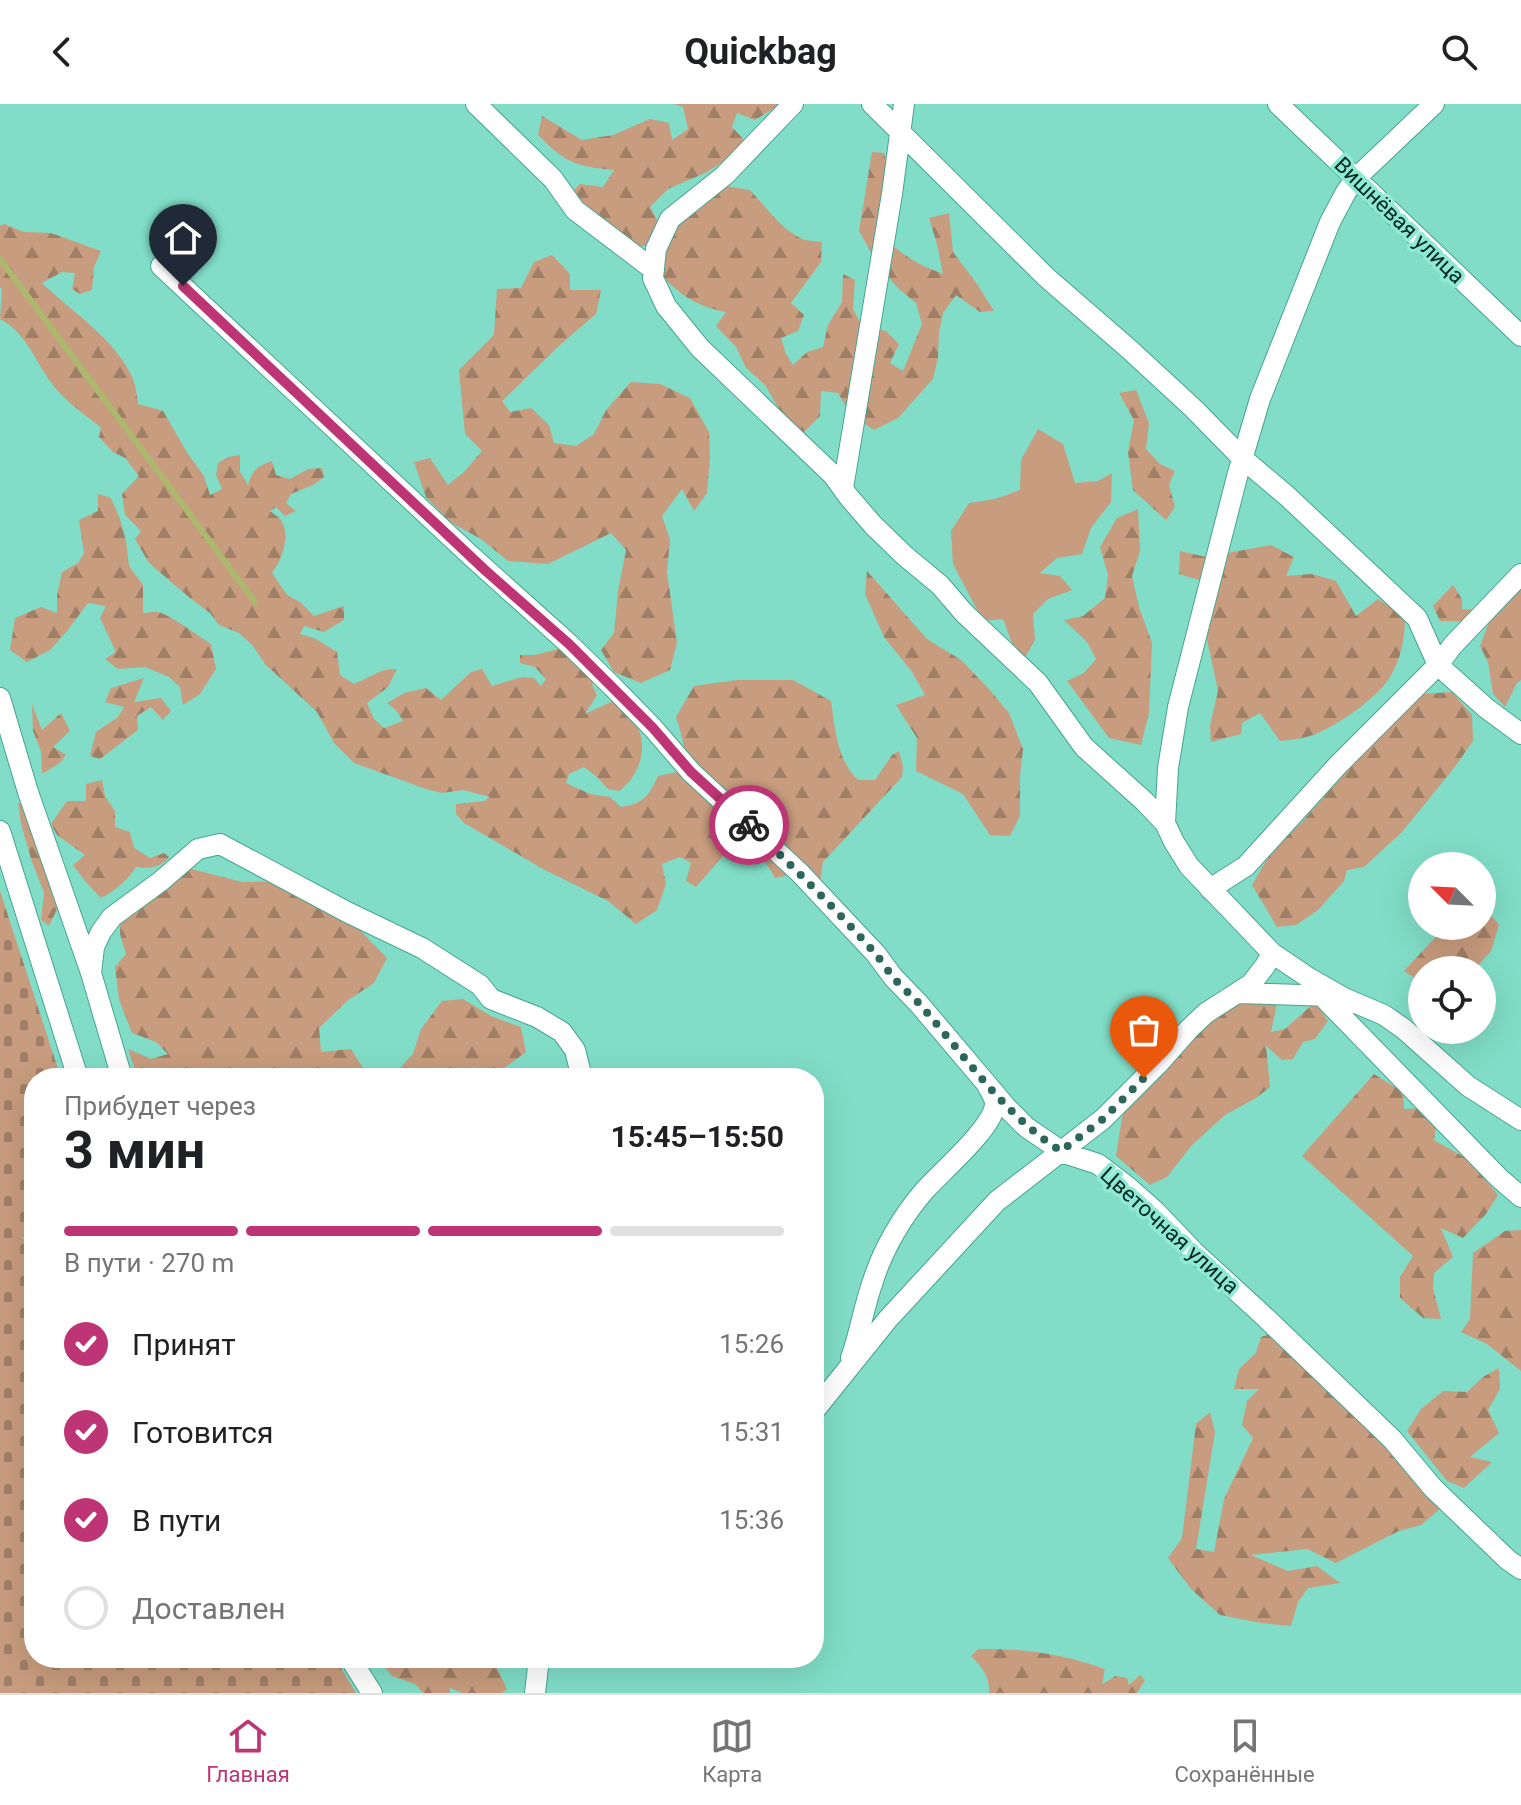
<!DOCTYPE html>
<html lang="ru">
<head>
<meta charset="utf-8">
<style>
  :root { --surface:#fff; --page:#f6f6f6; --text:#202124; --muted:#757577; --line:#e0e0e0; --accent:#bd3574 }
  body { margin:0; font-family:Roboto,sans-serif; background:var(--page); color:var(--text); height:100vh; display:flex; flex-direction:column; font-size:30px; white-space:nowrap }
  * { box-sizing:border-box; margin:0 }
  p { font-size:26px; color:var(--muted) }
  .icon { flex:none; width:44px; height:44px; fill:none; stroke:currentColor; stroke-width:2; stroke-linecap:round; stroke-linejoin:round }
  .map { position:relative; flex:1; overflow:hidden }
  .sheet { position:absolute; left:24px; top:964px; width:800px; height:600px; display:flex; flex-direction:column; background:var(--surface); border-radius:32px; box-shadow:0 8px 32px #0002 }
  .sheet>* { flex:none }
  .needle { width:52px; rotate:294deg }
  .fabs { position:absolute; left:1408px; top:748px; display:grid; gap:16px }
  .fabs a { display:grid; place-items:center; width:88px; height:88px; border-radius:50%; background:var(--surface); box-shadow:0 8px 32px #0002; font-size:40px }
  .pin { position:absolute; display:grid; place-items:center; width:68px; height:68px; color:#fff; margin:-82px -34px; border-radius:50% 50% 50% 0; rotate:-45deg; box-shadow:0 0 8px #0007 }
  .pin .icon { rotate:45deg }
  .courier { position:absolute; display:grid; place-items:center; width:80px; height:80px; margin:-40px; border:6px solid #bd3574; border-radius:50%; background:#fff; color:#222; box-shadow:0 2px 10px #0007 }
  .head em { font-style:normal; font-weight:700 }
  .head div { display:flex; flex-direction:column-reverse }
  .head { display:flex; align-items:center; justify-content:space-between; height:136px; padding:0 40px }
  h1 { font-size:52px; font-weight:700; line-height:60px }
  .bar { display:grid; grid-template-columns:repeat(4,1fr); gap:12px 8px; align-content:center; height:96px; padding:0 40px }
  .bar i { height:10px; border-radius:6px; background:var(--line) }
  .bar .selected { background:var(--accent) }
  .bar p { grid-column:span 4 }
  ol { padding:0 40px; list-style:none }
  li { display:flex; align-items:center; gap:24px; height:88px }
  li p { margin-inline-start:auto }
  li .icon { padding:8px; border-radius:50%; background:var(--accent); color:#fff; stroke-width:4 }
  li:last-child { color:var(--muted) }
  li i { width:44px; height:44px; border:4px solid var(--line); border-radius:50% }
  header { display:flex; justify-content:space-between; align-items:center; height:104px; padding:0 40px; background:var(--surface); font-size:36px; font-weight:700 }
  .menu { display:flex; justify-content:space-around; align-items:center; height:112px; border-top:2px solid var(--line); background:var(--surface); font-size:22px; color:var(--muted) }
  .menu a { display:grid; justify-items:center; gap:4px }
  .menu .selected { color:var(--accent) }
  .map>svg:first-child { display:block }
  .green { fill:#c89c7e }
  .forest { fill:url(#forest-firs) }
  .cemetery { fill:url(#cemetery-stones) }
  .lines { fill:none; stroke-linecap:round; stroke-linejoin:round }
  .stream { stroke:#acb86d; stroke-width:6 }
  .minor-casing { stroke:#47a490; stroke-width:22 }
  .minor { stroke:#fff; stroke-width:20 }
  .done { stroke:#2d675b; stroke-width:8; stroke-dasharray:0 14.4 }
  .route { stroke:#bd3574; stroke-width:10 }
  .labels { text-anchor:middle; stroke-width:7; stroke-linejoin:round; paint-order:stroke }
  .street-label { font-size:22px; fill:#002821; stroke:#8eead4 }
</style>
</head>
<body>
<header><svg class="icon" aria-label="back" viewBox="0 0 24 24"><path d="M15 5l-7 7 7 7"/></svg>Quickbag<svg class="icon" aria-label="search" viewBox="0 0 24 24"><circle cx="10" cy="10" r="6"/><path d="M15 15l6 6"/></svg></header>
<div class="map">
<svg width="1521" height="1589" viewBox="0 0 1521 1589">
  <defs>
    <pattern id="forest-firs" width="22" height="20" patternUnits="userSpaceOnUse" patternTransform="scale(2)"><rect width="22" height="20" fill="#c89c7e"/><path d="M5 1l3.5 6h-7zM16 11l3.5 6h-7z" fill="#a07f67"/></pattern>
    <pattern id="cemetery-stones" width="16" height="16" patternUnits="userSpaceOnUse" patternTransform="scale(2)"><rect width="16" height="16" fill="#c89c7e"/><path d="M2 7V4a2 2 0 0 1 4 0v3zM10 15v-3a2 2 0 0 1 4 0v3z" fill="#a07f67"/></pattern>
  </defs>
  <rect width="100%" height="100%" fill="#81ddc7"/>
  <path class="green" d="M1038 325 1063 340 1075 379 1098 377 1112 369 1111 398 1091 424 1082 450 1057 454 1040 469 1060 472 1072 486 1048 495 1033 510 1035 536 1024 555 1014 545 1003 515 983 517 953 460 951 427 969 399 995 395 1020 386 1021 356Z"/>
  <path class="forest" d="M674 0H781L755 16 737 9 732 23 747 39 738 49 705 69 668 85 650 103 660 121 647 142H627L609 118 583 108 569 91 580 80 603 83 614 66C574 62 566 59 538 31L542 12 582 36 613 31 650 15 669 19 672 36 688 25 683 3Z
    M872 48 884 49 889 68 885 134C903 152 919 161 943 170L937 140 929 114 949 109 953 148 977 180 994 207 980 208 956 191 943 209 939 228 938 254 933 275 898 314 874 326 851 311 838 289 821 287 820 312 800 332 779 305 765 281 746 264 736 243 716 222 726 208C692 201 682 191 657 168L677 118 720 81 750 86C765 102 782 126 802 135 808 137 816 137 822 138L821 158 791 199 804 211 798 227 781 234 786 250 793 261 807 248 823 243 828 221 842 198 843 170 855 176 853 205 862 222 886 227 899 240 890 259 903 267 922 220 916 199 899 185 880 164 859 127Z
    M4 120 24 128 51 129 101 147 94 163 92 186 80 190 72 185 75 169 62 168 42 179C74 210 114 233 133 275 136 283 137 292 138 300L163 307 188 350 204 372 210 391 222 385 216 371 218 359 228 353 240 351V368L248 381C253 365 256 363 272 357L276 371 290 375 308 365 322 364 324 373 313 381 291 390 286 399 296 407 285 412 276 403 270 407C273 410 278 412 281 416 291 432 282 456 272 469L287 491 300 498 314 512 344 502V516L324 528 304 522 300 530 316 535 337 548 340 571 354 580 384 566 397 565 388 583 367 599 374 615 384 624 403 617 396 606 387 599 404 589 426 584 441 596 471 568 482 565 492 582 522 573 534 574 541 582 546 575 535 563 520 559V551H534L562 544 596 571 592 581 597 591 585 610 613 597C620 604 631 611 636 620 649 642 640 672 619 687L608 685 598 674 584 663 569 670 566 679 590 690 610 693 621 703C644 699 648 693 658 672L682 667C687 647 682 632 676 613L694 582 737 576H793L831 597C835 625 837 656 858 676H875L892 651 899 647 903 663 902 673 823 758 820 778 789 771 775 774C762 751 758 747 731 743L696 783 686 777 691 759 680 753 662 760 666 780 657 806 636 820 608 797 543 765 464 719 456 710V700L484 697 490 693 463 686 442 689 426 685 354 659 334 639 317 608 265 560 253 542 239 529 219 521 210 509 190 494 149 459 135 435 141 427 125 411 122 390 139 372 125 354 113 348 99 333 101 324C87 312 70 301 58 287 37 264 29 230 0 215L2 185 0 183V122Z
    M552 151 570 170V186H601L596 210 561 240 502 297 510 308 531 304 549 321 554 339 576 342 594 330 606 306 631 278 660 280 690 294 709 328 710 354 707 389 694 407 682 385 662 412 670 435 667 468 677 539 670 566 641 579 614 568 601 546 614 529 618 487 626 446 611 429 548 460 508 457 481 435 450 418 426 393 414 358 430 354 448 381 465 367 482 347 465 330 459 266 494 231 497 185 521 184 534 158Z
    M1136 286 1149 319 1146 345 1160 360 1175 367 1169 381 1175 403 1166 416 1133 386 1128 348 1134 316 1119 289Z
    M98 390 111 394 120 415 126 437 129 462 143 481V509C148 509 153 507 157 508 170 510 198 532 211 540L216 565 200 590 183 601 180 583 169 573 145 563 118 565 105 555 116 548 100 514 106 502 88 499 67 527 50 546 27 558 10 546 15 514 41 503 57 509V491L62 468 78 459 84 449 79 416 98 407Z
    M1138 405 1140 447 1132 472 1139 503 1152 539 1149 609 1141 641 1109 634 1067 577 1084 569 1096 555 1087 538 1064 516 1083 512 1105 494 1108 471 1100 443 1117 414Z
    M1271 441 1294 453 1286 472 1312 470 1336 477 1356 512 1378 495 1405 513C1405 534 1401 555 1390 573 1378 594 1333 625 1310 632 1300 635 1290 636 1280 637L1260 609 1242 619 1241 630 1211 638 1210 621 1218 587 1206 531V507L1199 476 1179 470 1180 447 1206 453Z
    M867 467 927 535 961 556 989 585 1009 609 1023 645 1020 672V712L1010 732 990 731 963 690 916 667 917 634 896 601 925 591 912 568 884 533 865 490Z
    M1521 476V576L1517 579 1505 603 1493 590 1488 558 1480 542 1489 518 1440 517 1433 502 1453 481 1462 495V505L1486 507Z
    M144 574 134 598 161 594 171 607 163 616 151 603 137 612 138 626 100 655 90 652 96 628 118 613 124 603 105 598 111 584Z
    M1452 588 1472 611 1473 637 1454 664 1402 728 1364 763 1347 766 1344 777 1318 806 1296 821 1277 823 1252 781 1271 748 1300 720 1378 632 1423 590Z
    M32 600 42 626 61 609 70 627 53 643 66 651 60 659 42 670 41 647 33 627Z
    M102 676 105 692 115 707V723L130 728 134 744 150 754 164 749 169 753C159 765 150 764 136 763 127 777 116 786 101 794L85 777 73 761 85 751 57 731 51 720 67 697H86V680Z
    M18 699 26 701 59 801 49 822 41 816 44 788 32 758 21 720Z
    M176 761 242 778 283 777 357 823 387 854 374 879 347 897 319 924 321 948 351 945 369 974H143L134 963 128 945 151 955 168 950 156 938 132 929 119 896 115 863 126 850 120 830 121 808Z
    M1482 800 1499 821 1491 847 1474 866H1422V879L1404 867 1446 822H1482Z
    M1266 891 1277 900 1271 928 1285 925 1315 898 1328 917 1315 935 1303 938 1293 955 1282 956 1266 942 1270 983 1256 994 1225 1011 1192 1041 1167 1073 1150 1081 1116 1052 1122 1013 1138 977 1239 894Z
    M463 895 491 912 521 923 526 948 496 970 473 963V974H399L396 968 413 950 421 925 442 897Z
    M1374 970 1403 988 1404 1005 1426 1004 1436 1022 1434 1036 1469 1056 1498 1091 1486 1110 1463 1134 1441 1124 1453 1153 1434 1169 1433 1184 1441 1215 1423 1214 1400 1194V1173L1413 1152 1302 1052Z
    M1521 1126V1267L1487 1240 1461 1228 1470 1215 1473 1149 1505 1127Z
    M1274 1229 1346 1298 1441 1404 1421 1421 1399 1427 1336 1459 1307 1445 1251 1451 1288 1467 1317 1462 1340 1479 1308 1484 1298 1498 1291 1522 1261 1519 1220 1511 1191 1485 1168 1454 1182 1434 1196 1320 1210 1308 1215 1328 1196 1445 1214 1448 1224 1395 1253 1334 1242 1321 1247 1297 1259 1285H1234L1239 1265 1256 1249 1261 1233Z
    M1499 1264 1500 1285 1488 1306 1499 1329 1470 1353 1492 1358 1464 1384 1447 1377 1407 1327 1421 1305 1443 1287 1467 1288 1483 1273Z
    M978 1545C1021 1544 1065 1550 1105 1565L1102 1580 1116 1572 1127 1574 1129 1581 1140 1571 1145 1576 1137 1589H989C990 1573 982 1563 971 1552Z
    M377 1554H502L497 1564 507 1585 502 1589H462L450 1584V1589H423L415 1580 392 1572Z"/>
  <path class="cemetery" d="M0 787 61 974H34V1140L18 1131 34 1142V1554H335L356 1589H0Z"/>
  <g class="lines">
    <path class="stream" d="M0 155 255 498"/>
    <g class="minor-casing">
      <path id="minor" d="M476 0 553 75 575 106 654 166
        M793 0 725 71 670 115 656 145 653 174 666 202 700 244 833 371 848 392 873 421 905 452 940 481 964 509 1038 579 1084 643 1144 697 1165 719 1174 738 1189 762 1272 849 1309 874 1344 894 1384 911 1404 925 1468 982 1521 1016
        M872 0 1046 173 1129 245 1194 305 1242 354 1287 392 1417 514 1438 561 1486 604 1521 630
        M1278 0 1521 232
        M161 162 470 451 569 540 613 583 653 624 691 668 800 769 845 817 876 850 893 873 919 900 1007 1004 1026 1023 1064 1049 1098 1060 1129 1084 1155 1107 1193 1147 1266 1214 1392 1335 1433 1384 1508 1456 1521 1465
        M843 384 892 90 904 0
        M0 594 28 688 91 869 122 974
        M1165 719 1168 664 1178 603 1238 369 1260 295 1330 118 1346 88 1356 74 1434 0
        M0 727 78 974
        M1210 785 1246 762 1338 661 1438 561 1453 541 1521 470
        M91 869 94 843 101 828 112 813 161 777 198 745 220 740 347 808 422 844 480 881 491 895 537 913 562 928 575 946 582 974
        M1237 889 1332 892
        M1321 891 1499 1074 1521 1093
        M851 1254C860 1229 864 1202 873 1177 883 1145 903 1111 925 1086 941 1068 994 1023 995 1000 995 994 991 988 988 983
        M814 1307 888 1215 997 1097 1103 1015 1158 960 1189 925 1206 909 1251 880 1265 862 1272 849
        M350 1554 372 1589
        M535 1589 539 1554"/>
    </g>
    <use href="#minor" class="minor"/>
  </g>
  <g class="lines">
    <path class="done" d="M749 721C792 762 834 803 874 848 880 855 886 864 892 872 901 883 913 892 922 903 966 953 1004 1011 1061 1047L1103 1015 1144 974"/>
    <path class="route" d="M183 182 486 467 569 540 653 624 691 668 749 721"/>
  </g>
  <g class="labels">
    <g class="street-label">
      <text transform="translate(1400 116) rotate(44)" y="8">Вишнёвая улица</text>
      <text transform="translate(1170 1126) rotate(42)" y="8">Цветочная улица</text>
    </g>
  </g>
</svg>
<div class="fabs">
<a><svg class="needle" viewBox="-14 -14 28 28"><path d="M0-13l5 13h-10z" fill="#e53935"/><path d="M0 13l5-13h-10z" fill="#757577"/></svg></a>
<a><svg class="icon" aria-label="locate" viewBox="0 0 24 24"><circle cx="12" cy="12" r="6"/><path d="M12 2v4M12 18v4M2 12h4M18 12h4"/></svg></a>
</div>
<div class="pin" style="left:1144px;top:974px;background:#ea580c"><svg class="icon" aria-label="bag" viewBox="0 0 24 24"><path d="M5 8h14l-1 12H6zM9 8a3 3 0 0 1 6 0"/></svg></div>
<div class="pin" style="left:183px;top:182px;background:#1f2937"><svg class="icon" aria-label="home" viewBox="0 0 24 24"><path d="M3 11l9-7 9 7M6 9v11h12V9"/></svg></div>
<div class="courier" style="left:749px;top:721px"><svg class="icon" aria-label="bike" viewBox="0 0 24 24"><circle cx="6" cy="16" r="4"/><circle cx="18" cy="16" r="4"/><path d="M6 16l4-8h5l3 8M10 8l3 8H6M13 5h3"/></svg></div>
<section class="sheet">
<div class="head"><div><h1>3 мин</h1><p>Прибудет через</p></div><em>15:45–15:50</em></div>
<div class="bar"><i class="selected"></i><i class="selected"></i><i class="selected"></i><i></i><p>В пути · 270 m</p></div>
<ol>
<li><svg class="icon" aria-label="check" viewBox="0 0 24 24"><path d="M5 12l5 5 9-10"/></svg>Принят<p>15:26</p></li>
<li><svg class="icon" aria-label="check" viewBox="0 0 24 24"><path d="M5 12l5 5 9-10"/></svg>Готовится<p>15:31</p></li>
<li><svg class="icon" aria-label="check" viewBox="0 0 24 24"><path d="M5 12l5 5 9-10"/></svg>В пути<p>15:36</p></li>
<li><i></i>Доставлен</li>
</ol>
</section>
</div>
<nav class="menu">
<a class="selected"><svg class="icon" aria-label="home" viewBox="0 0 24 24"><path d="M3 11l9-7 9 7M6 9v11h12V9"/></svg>Главная</a>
<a><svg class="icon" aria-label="map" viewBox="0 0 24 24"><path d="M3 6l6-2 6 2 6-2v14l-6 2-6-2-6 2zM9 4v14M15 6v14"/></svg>Карта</a>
<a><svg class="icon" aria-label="saved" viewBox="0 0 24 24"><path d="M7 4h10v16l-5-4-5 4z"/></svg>Сохранённые</a>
</nav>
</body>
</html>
